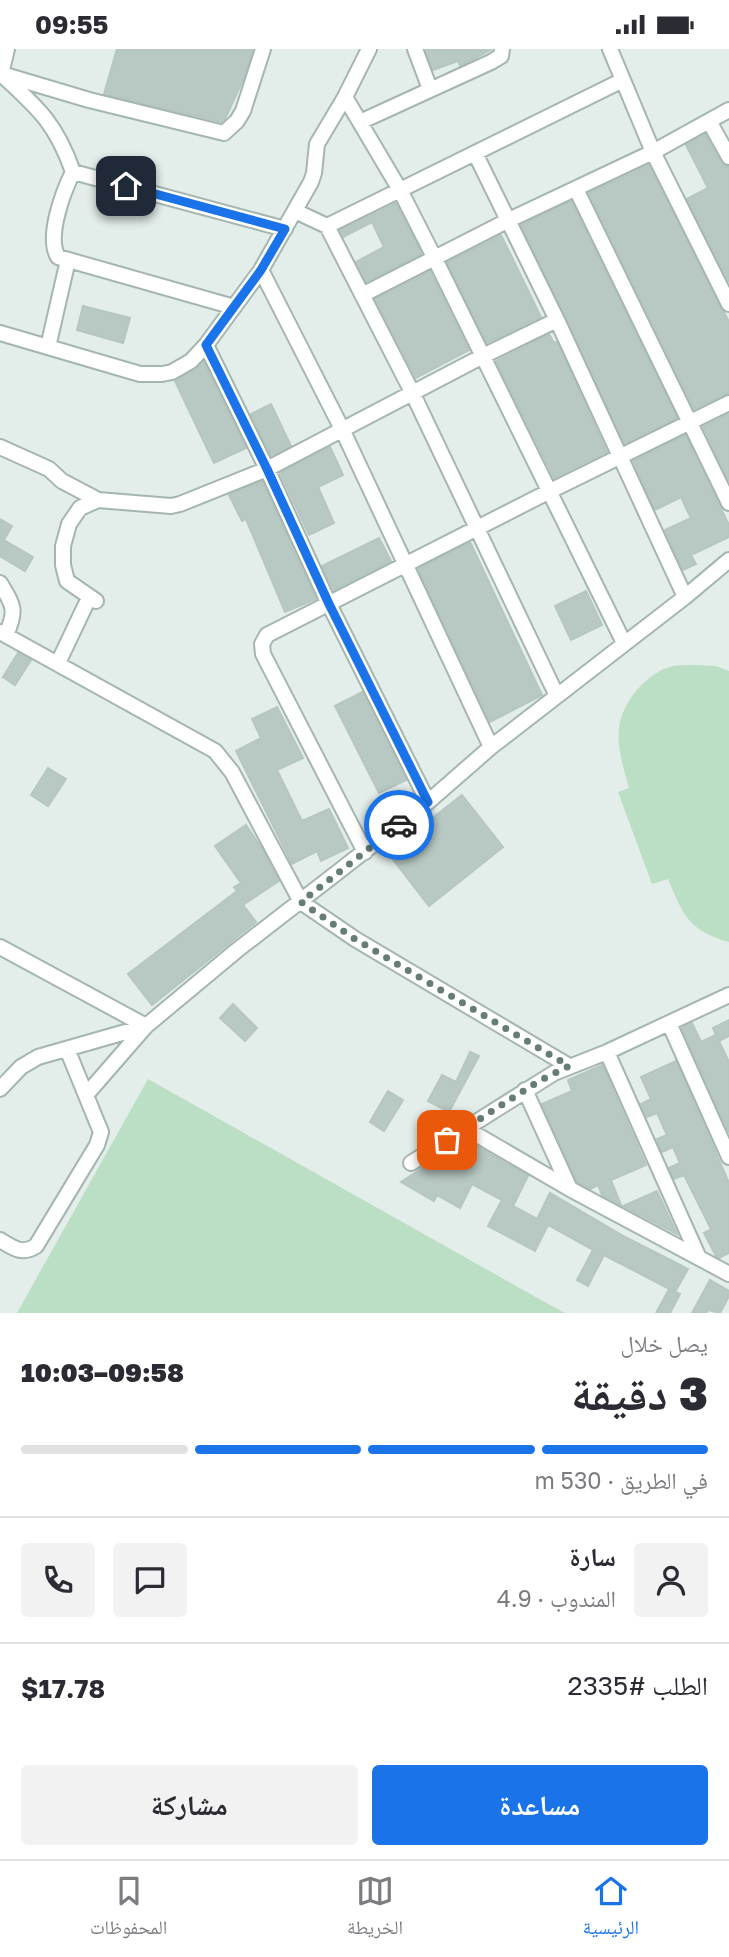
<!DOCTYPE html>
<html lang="ar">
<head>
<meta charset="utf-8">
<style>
  :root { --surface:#fff; --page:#f2f2f3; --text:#2b2b33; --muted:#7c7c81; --line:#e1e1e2; --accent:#1a73e8 }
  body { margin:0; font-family:"Golos Text","Noto Naskh Arabic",sans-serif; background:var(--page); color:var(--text); direction:rtl; height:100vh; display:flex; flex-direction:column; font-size:26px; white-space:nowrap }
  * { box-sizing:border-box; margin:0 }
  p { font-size:23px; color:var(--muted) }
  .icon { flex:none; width:38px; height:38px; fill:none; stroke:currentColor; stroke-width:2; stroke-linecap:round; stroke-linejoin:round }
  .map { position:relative; height:1264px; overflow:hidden; direction:ltr }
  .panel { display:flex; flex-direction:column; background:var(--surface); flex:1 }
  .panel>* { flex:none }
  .pin { position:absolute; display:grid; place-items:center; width:60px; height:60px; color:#fff; margin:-30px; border-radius:14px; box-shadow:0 4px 10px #0006 }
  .courier { position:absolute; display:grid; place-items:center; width:70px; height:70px; margin:-35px; border:5px solid #1a73e8; border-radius:50%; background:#fff; color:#222; box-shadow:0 2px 9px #0007 }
  .summary em { font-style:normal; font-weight:800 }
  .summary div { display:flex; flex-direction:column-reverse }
  .summary { display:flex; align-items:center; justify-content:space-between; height:119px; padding:0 21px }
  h1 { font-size:46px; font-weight:800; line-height:52px }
  .bar { display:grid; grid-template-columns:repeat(4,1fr); gap:10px 7px; align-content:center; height:84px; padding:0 21px }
  .bar i { height:9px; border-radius:5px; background:var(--line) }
  .bar .current { background:var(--accent) }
  .bar p { grid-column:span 4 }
  .line { display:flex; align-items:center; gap:18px; padding:0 21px; border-top:2px solid var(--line) }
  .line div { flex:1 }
  .round { display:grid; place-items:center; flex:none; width:74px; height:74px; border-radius:7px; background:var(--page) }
  .action { display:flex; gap:14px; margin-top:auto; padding:14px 21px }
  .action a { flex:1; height:80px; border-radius:7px; background:var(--accent); color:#fff; font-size:28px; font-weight:800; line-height:80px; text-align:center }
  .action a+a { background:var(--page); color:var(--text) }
  .status { display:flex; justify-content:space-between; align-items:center; height:49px; padding:0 35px; background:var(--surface); direction:ltr }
  .status svg { height:19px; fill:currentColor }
  .menu { display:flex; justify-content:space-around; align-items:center; height:98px; border-top:2px solid var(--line); background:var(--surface); font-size:19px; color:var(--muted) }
  .menu a { display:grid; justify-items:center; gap:4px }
  .menu .current { color:var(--accent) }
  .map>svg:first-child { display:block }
  .green { fill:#bbdfc4 }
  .building { fill:#b8c8c2; stroke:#b5c7c0; stroke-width:2 }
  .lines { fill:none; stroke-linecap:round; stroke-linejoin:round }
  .minor-casing { stroke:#a5b6b0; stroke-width:18 }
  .minor { stroke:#fff; stroke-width:14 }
  .done { stroke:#667d75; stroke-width:7; stroke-dasharray:0 12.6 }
  .route { stroke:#1a73e8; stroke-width:9 }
</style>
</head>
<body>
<div class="status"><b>09:55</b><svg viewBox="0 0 49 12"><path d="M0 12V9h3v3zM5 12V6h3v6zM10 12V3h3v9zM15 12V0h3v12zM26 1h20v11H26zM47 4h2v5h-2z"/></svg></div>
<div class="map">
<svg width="729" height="1264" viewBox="0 0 729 1264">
  <rect width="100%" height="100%" fill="#e3ede9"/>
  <path class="green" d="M694 616 716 617 729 622V893C689 882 683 866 668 830L652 835 618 743 629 739C624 720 617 701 619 680 621 654 647 623 673 617 679 616 687 616 694 616Z
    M148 1030 550 1256 565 1264H17Z"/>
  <path class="building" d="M117 0H253L243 31 225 70 221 73 104 45Z
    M425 0H492L460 17 458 12 433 21Z
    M705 85 721 113 729 118V233L687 150 708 139 686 96Z
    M649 116 729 273V344L694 360 589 144Z
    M571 152 677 369 625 395 521 176Z
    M396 154 422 205 366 233 356 213 384 198 372 173 343 188 340 181Z
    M501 186 541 268 487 294 447 213Z
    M430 222 469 301 416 329 375 250Z
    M83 257 130 269 123 294 77 281Z
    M549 285 554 294 557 293 607 403 554 429 496 312Z
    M204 313 246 399 214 414 175 332Z
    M271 355 291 397 271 407 251 365Z
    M729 365V432L703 378Z
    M685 386 729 476V488L691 506 696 515 683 521 665 481 691 469 686 459 681 448 655 461 633 412Z
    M330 398 343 426 318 438 334 474 309 486 280 424Z
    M262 432 316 550 285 563 246 470 242 472 229 446Z
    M0 470 12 477 4 491 33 508 25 522 0 507Z
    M379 489 391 512 334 541 322 517Z
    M470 493 542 646 490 673 418 520Z
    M586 542 602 576 571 591 555 557Z
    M18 604 31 611 15 636 3 628Z
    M362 643 406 731 379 744 335 657Z
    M277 658 303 709 277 721 302 772 329 760 348 799 321 812 317 802 292 815 236 702 261 689 252 670Z
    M48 719 66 730 48 757 31 746Z
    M462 746 503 798 429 857 388 804Z
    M246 776 261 798 279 832 243 856 256 873 152 956 128 925 237 842 234 838 241 834 215 797Z
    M233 955 257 979 245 992 220 969Z
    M729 971V987L719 992 729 1013V1084L682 979 692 974 701 993 716 986 713 979Z
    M470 1003 479 1007 449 1063 428 1052 442 1026 456 1033Z
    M676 1012 729 1134V1204L719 1209 716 1207 704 1184 711 1180 684 1126 674 1130 669 1119 680 1114 673 1098 662 1103 657 1090 667 1086 657 1064 647 1068 641 1055 651 1050 641 1028Z
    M602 1016 646 1116 611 1131 621 1156 602 1146 598 1136 590 1140 577 1133 542 1055 572 1042 568 1031Z
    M388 1042 403 1051 384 1082 370 1073Z
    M466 1091 528 1127 513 1157 537 1170 550 1144 625 1188 688 1220 675 1243 604 1206 588 1237 577 1231 593 1201 548 1176 535 1202 488 1177 502 1151 472 1135 460 1159 437 1146 434 1152 401 1133Z
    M657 1142 677 1185 623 1157Z
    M710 1231 729 1242V1247L720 1264 708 1261 706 1264H692Z
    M669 1240 680 1245 670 1264H656Z"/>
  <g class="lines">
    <g class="minor-casing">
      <path id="minor" d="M7 0 1 25C38 59 56 74 73 123 63 143 46 188 58 208L234 258
        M415 0 430 40
        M610 0 653 103 729 255
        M5 26 89 51 224 84 237 72 243 62 263 0
        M345 48 400 141 434 208 624 594
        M709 72 729 108
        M360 73 491 13 501 7 502 0
        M475 104 557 271 685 548
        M73 123 285 180
        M576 140 729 454
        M295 162 327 177 412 343 557 647
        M327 177 623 31
        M261 221 342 380 491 698
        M362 246 509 171 653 103 729 61
        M0 284 140 325H162L172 323 191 312 206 296 261 221 311 133 314 124 317 95 345 48 369 0
        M206 296 267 420 329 555 428 753
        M48 298 68 211
        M0 398 49 420 62 432 98 451
        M0 534C14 557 17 561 6 586
        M96 552 67 532 63 516V497L69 475 80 459 98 451 171 457 180 455 267 420 483 307 557 271
        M0 583 215 702 232 723 301 853 355 890 569 1017
        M58 614 86 555
        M365 803 263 605 262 595 267 586 548 443 729 354
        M0 898 146 977
        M669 974 729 1108
        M607 1003 699 1209
        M0 1040 21 1018 38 1008 143 978
        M525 1041 570 1140
        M86 1046 146 977 236 902 428 753 491 698 685 548 729 511
        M465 1079 570 1140 729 1225
        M411 1114 554 1024 607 1003 729 946
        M0 1191C13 1199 22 1206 36 1197L97 1096 101 1083 67 1000"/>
    </g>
    <use href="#minor" class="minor"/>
  </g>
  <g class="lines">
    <path class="done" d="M399 776 301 853 355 890 569 1017 539 1032 447 1091"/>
    <path class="route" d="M126 137 285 180 261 221 206 296 267 420 329 555 428 753 399 776"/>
  </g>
</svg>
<div class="pin" style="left:447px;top:1091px;background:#ea580c"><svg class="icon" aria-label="bag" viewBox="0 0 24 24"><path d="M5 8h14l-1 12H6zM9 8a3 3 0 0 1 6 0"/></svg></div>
<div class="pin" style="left:126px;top:137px;background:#1f2937"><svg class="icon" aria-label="home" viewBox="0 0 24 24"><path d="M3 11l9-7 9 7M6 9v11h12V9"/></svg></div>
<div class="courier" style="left:399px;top:776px"><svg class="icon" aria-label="car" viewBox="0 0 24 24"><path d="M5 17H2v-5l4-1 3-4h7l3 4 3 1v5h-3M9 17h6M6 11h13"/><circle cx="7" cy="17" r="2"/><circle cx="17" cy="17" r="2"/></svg></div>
</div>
<section class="panel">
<div class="summary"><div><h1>3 دقيقة</h1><p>يصل خلال</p></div><em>09:58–10:03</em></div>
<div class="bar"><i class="current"></i><i class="current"></i><i class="current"></i><i></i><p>في الطريق · 530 m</p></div>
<div class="line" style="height:126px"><a class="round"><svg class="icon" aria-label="person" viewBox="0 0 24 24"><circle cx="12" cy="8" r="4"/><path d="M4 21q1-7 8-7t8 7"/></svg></a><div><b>سارة</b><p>المندوب · 4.9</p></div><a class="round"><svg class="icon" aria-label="chat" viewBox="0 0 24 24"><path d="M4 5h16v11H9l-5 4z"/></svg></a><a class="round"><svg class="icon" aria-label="phone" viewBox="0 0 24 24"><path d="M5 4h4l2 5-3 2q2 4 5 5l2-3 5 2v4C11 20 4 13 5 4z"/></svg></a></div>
<div class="line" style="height:91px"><div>الطلب #2335</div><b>$17.78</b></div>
<div class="action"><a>مساعدة</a><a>مشاركة</a></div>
</section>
<nav class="menu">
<a class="current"><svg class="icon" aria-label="home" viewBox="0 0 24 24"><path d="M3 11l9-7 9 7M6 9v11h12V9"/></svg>الرئيسية</a>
<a><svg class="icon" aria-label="map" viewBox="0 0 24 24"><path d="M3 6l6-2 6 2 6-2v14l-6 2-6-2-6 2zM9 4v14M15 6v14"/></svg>الخريطة</a>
<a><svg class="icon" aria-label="saved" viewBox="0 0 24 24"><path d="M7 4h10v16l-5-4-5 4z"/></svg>المحفوظات</a>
</nav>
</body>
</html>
